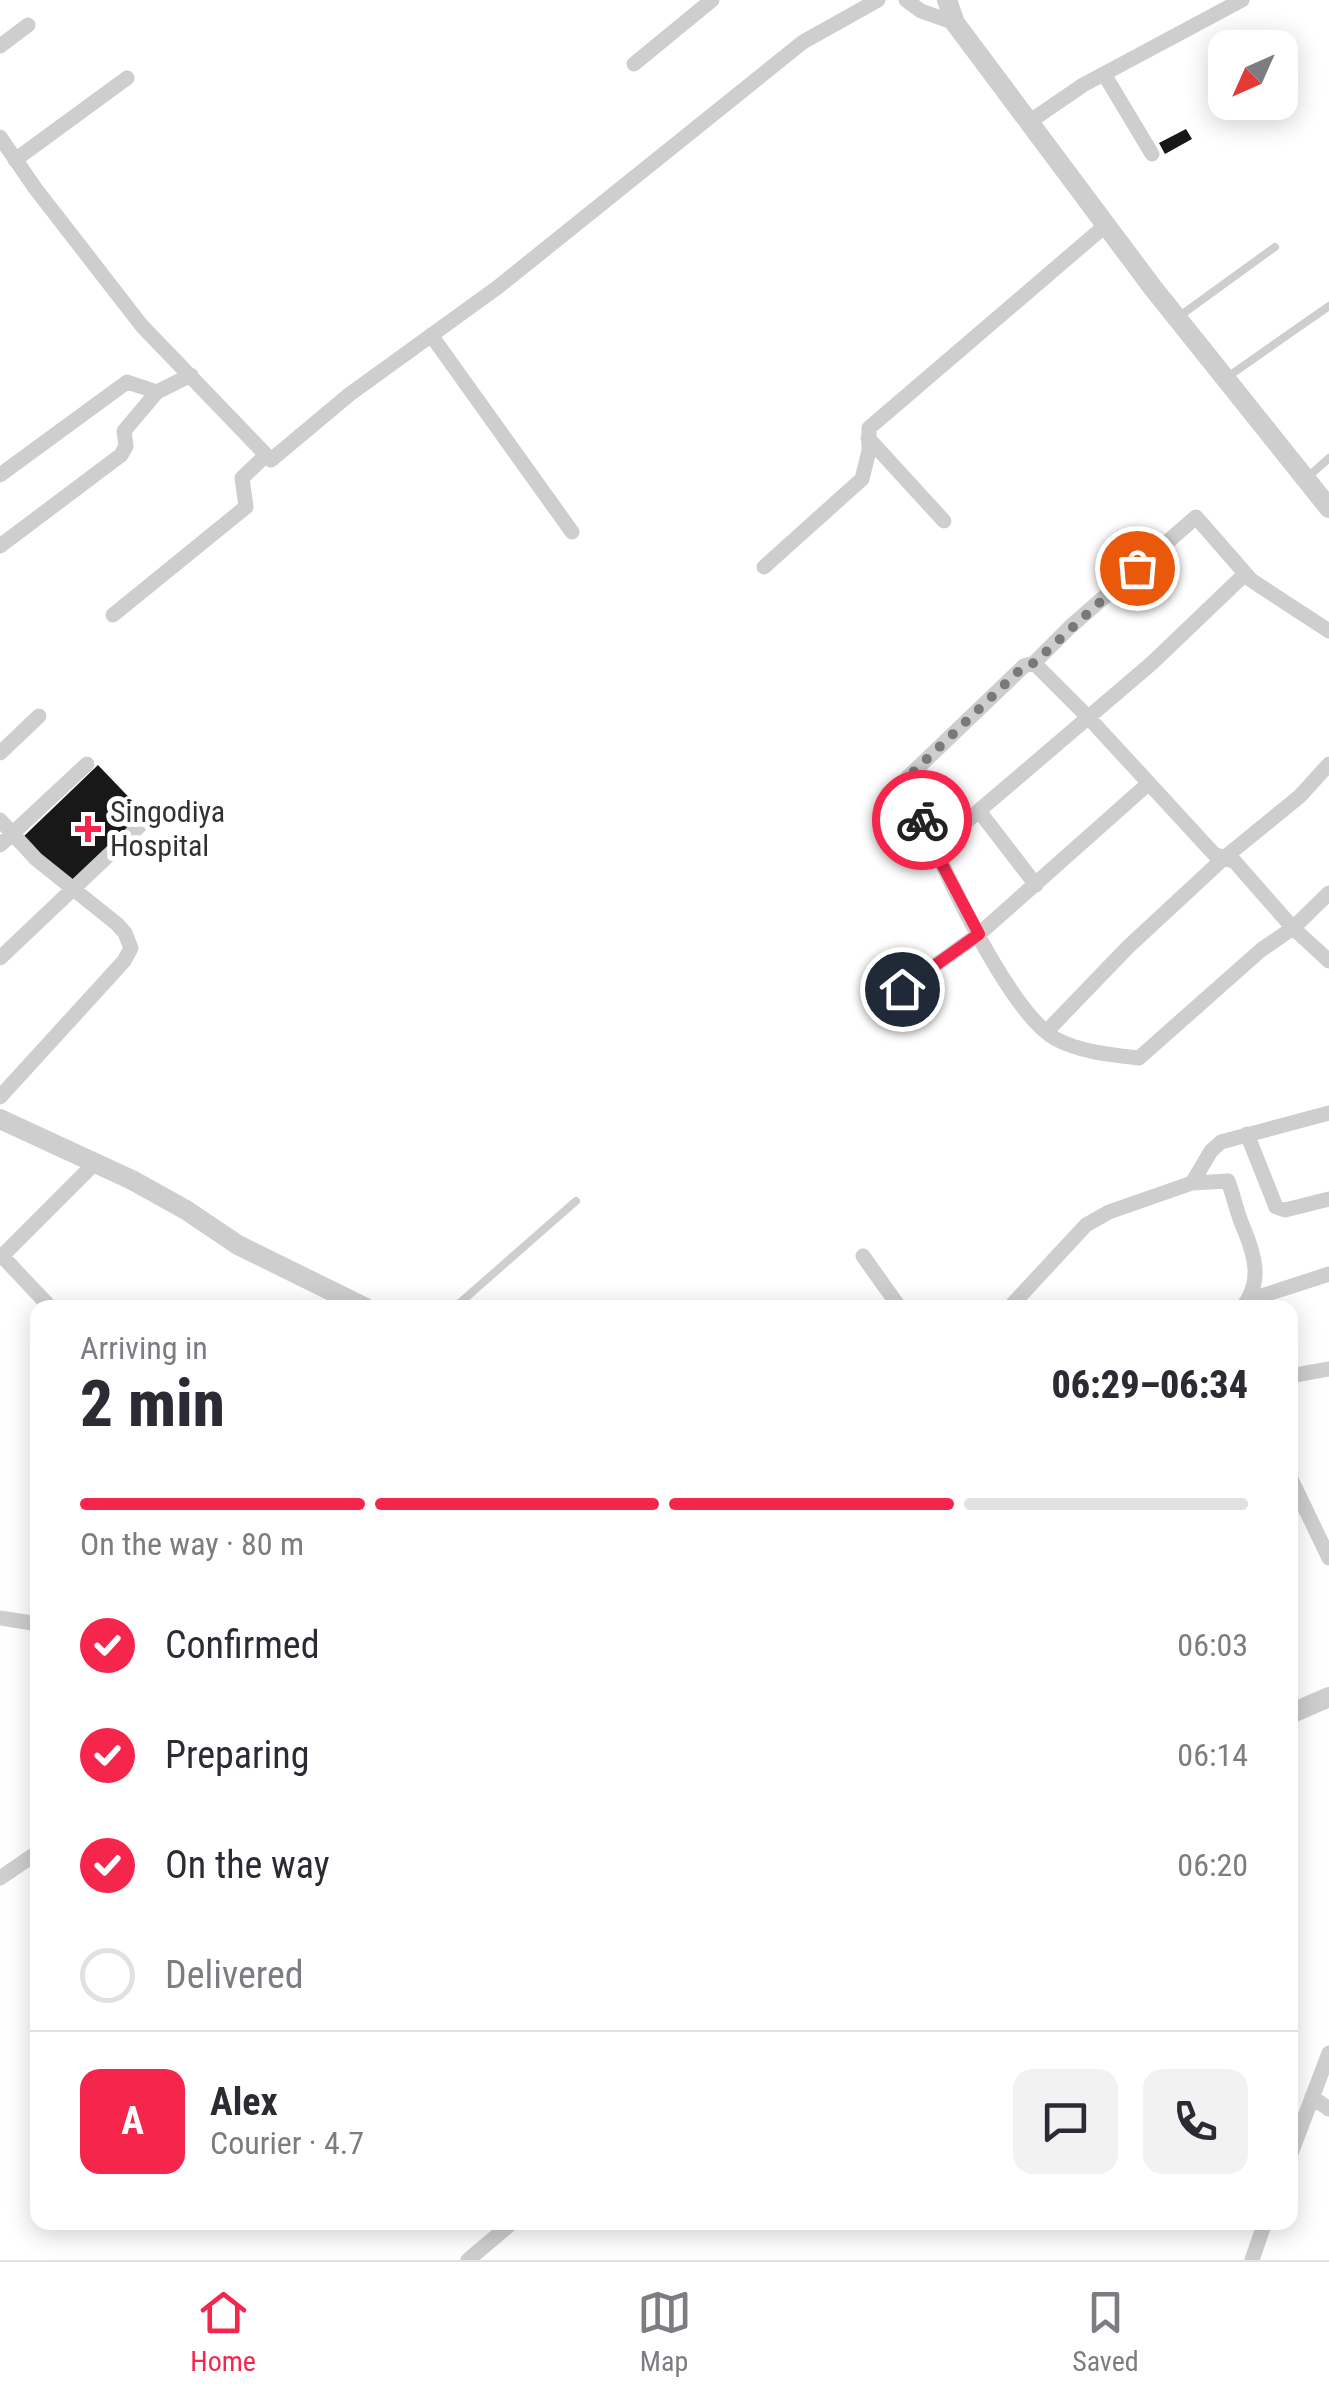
<!DOCTYPE html>
<html lang="en">
<head>
<meta charset="utf-8">
<style>
  :root { --surface:#fff; --page:#f2f2f3; --text:#2b2b33; --muted:#7c7c81; --line:#e1e1e2; --accent:#f5254c }
  body { margin:0; font-family:"Roboto Condensed",sans-serif; background:var(--page); color:var(--text); height:100vh; display:flex; flex-direction:column; font-size:38px; white-space:nowrap }
  * { box-sizing:border-box; margin:0 }
  p { font-size:32px; color:var(--muted) }
  .icon { flex:none; width:55px; height:55px; fill:none; stroke:currentColor; stroke-width:2; stroke-linecap:round; stroke-linejoin:round }
  .map { position:relative; flex:1; overflow:hidden }
  .drawer { position:absolute; left:30px; top:1300px; width:1268px; height:930px; display:flex; flex-direction:column; background:var(--surface); border-radius:20px; box-shadow:0 5px 25px #0003 }
  .drawer>* { flex:none }
  .needle { width:65px; rotate:225deg }
  .fabs { position:absolute; left:1208px; top:30px; display:grid; gap:20px }
  .fabs a { display:grid; place-items:center; width:90px; height:90px; border-radius:20px; background:var(--surface); box-shadow:0 5px 25px #0003; font-size:50px }
  .pin { position:absolute; display:grid; place-items:center; width:85px; height:85px; color:#fff; margin:-42px; border:5px solid #fff; border-radius:50%; box-shadow:0 2px 10px #0007 }
  .courier { position:absolute; display:grid; place-items:center; width:100px; height:100px; margin:-50px; border:8px solid #f5254c; border-radius:50%; background:#fff; color:#222; box-shadow:0 2px 12px #0007 }
  .summary em { font-style:normal; font-weight:800 }
  .summary div { display:flex; flex-direction:column-reverse }
  .summary { display:flex; align-items:center; justify-content:space-between; height:170px; padding:0 50px }
  h1 { font-size:65px; font-weight:800; line-height:75px }
  .bar { display:grid; grid-template-columns:repeat(4,1fr); gap:15px 10px; align-content:center; height:120px; padding:0 50px }
  .bar i { height:12px; border-radius:8px; background:var(--line) }
  .bar .active { background:var(--accent) }
  .bar p { grid-column:span 4 }
  .line { display:flex; align-items:center; gap:25px; padding:0 50px; border-top:2px solid var(--line) }
  .line div { flex:1 }
  .round { display:grid; place-items:center; flex:none; width:105px; height:105px; border-radius:20px; background:var(--page) }
  ol { padding:0 50px; list-style:none }
  li { display:flex; align-items:center; gap:30px; height:110px }
  li p { margin-inline-start:auto }
  li .icon { padding:10px; border-radius:50%; background:var(--accent); color:#fff; stroke-width:4 }
  li:last-child { color:var(--muted) }
  li i { width:55px; height:55px; border:5px solid var(--line); border-radius:50% }
  .menu { display:flex; justify-content:space-around; align-items:center; height:140px; border-top:2px solid var(--line); background:var(--surface); font-size:28px; color:var(--muted) }
  .menu a { display:grid; justify-items:center; gap:5px }
  .menu .active { color:var(--accent) }
  .map>svg:first-child { display:block }
  .building { fill:#181818 }
  .lines { fill:none; stroke-linecap:round; stroke-linejoin:round }
  .service { stroke:#cecece; stroke-width:8 }
  .minor { stroke:#cecece; stroke-width:15 }
  .tertiary { stroke:#cecece; stroke-width:20 }
  .done { stroke:#797979; stroke-width:10; stroke-dasharray:0 18 }
  .route { stroke:#f5254c; stroke-width:12 }
  .poi-dot { fill:#f5254c; stroke:#fff; stroke-width:4 }
  .labels { text-anchor:middle; stroke-width:10; stroke-linejoin:round; paint-order:stroke }
  .poi-label { font-size:30px; fill:#313131; stroke:#fff; text-anchor:start }
</style>
</head>
<body>
<div class="map">
<svg width="1329" height="2260" viewBox="0 0 1329 2260">
  <rect width="100%" height="100%" fill="#fff"/>
  <path class="building" d="M1186 129 1192 139 1165 154 1159 143Z
    M98 765 144 813 69 885 23 837Z"/>
  <g class="lines">
    <path class="service" d="M1177 318 1275 247
      M1226 378 1329 306
      M1309 476 1329 458
      M454 1308 576 1201"/>
    <path class="minor" d="M906 0 921 11 955 23
      M0 46 28 25
      M634 64 712 0
      M1104 74 1152 154
      M1029 122 1083 85 1242 0
      M0 137 35 188 142 326 271 460 350 394 498 287 803 42 878 0
      M15 160 127 78
      M431 335 572 532
      M868 438 944 521
      M0 475 127 382 157 392 191 375
      M0 546 121 455 126 446 124 431 157 392
      M764 567 862 479 869 451V428L1106 225
      M113 615 246 507 242 478 266 455
      M1329 631 1251 580 1196 517 1071 626 1034 663 1024 666 907 778C926 835 1005 1011 1056 1039 1080 1052 1112 1055 1139 1058L1261 950 1293 928 1329 893
      M1034 663 1088 717 1214 854 1235 862 1293 928 1329 961
      M0 753 39 716
      M979 811 1036 885
      M0 820 36 859 117 924 125 933 131 948 124 961 0 1097
      M0 845 87 764
      M934 849 1152 663 1245 574
      M0 958 152 814
      M875 1008 979 934 1149 783
      M1047 1031 1128 947 1224 858 1300 796 1329 764
      M1247 1134 1276 1207 1285 1210 1329 1199
      M1192 1183 1211 1151 1221 1142 1329 1113
      M2 1256 51 1308
      M863 1256 900 1308
      M0 1258 95 1163
      M1249 1300 1329 1274
      M1009 1308 1086 1225 1109 1212 1192 1183 1228 1181C1234 1197 1237 1214 1244 1229 1255 1256 1263 1282 1242 1308
      M1290 1376 1329 1369
      M1290 1477 1329 1558
      M0 1618 38 1624
      M0 1878 38 1852
      M1312 2097 1329 2109
      M1290 2156 1329 2053
      M468 2260 513 2222
      M1252 2260 1265 2222"/>
    <path class="tertiary" d="M947 0 955 23 1153 288 1329 508
      M0 1119 132 1180 186 1210 238 1245 366 1308
      M1290 1714 1329 1697"/>
  </g>
  <g class="lines">
    <path class="done" d="M922 820 907 778 1024 666 1034 663 1137 568"/>
    <path class="route" d="M902 989 979 934 934 849 922 820"/>
  </g>
  <path class="poi-dot" d="M83 814h10v10h10v10h-10v10h-10v-10h-10v-10h10z"/>
  <g class="labels">
    <g class="poi-label">
      <text x="110" y="822">Singodiya<tspan x="110" dy="34">Hospital</tspan></text>
    </g>
  </g>
</svg>
<div class="fabs">
<a><svg class="needle" viewBox="-14 -14 28 28"><path d="M0-13l5 13h-10z" fill="#e53935"/><path d="M0 13l5-13h-10z" fill="#7c7c81"/></svg></a>
</div>
<div class="pin" style="left:1137px;top:568px;background:#ea580c"><svg class="icon" aria-label="bag" viewBox="0 0 24 24"><path d="M5 8h14l-1 12H6zM9 8a3 3 0 0 1 6 0"/></svg></div>
<div class="pin" style="left:902px;top:989px;background:#1f2937"><svg class="icon" aria-label="home" viewBox="0 0 24 24"><path d="M3 11l9-7 9 7M6 9v11h12V9"/></svg></div>
<div class="courier" style="left:922px;top:820px"><svg class="icon" aria-label="bike" viewBox="0 0 24 24"><circle cx="6" cy="16" r="4"/><circle cx="18" cy="16" r="4"/><path d="M6 16l4-8h5l3 8M10 8l3 8H6M13 5h3"/></svg></div>
<section class="drawer">
<div class="summary"><div><h1>2 min</h1><p>Arriving in</p></div><em>06:29–06:34</em></div>
<div class="bar"><i class="active"></i><i class="active"></i><i class="active"></i><i></i><p>On the way · 80 m</p></div>
<ol>
<li><svg class="icon" aria-label="check" viewBox="0 0 24 24"><path d="M5 12l5 5 9-10"/></svg>Confirmed<p>06:03</p></li>
<li><svg class="icon" aria-label="check" viewBox="0 0 24 24"><path d="M5 12l5 5 9-10"/></svg>Preparing<p>06:14</p></li>
<li><svg class="icon" aria-label="check" viewBox="0 0 24 24"><path d="M5 12l5 5 9-10"/></svg>On the way<p>06:20</p></li>
<li><i></i>Delivered</li>
</ol>
<div class="line" style="height:180px"><b class="round" style="background:var(--accent);color:#fff">A</b><div><b>Alex</b><p>Courier · 4.7</p></div><a class="round"><svg class="icon" aria-label="chat" viewBox="0 0 24 24"><path d="M4 5h16v11H9l-5 4z"/></svg></a><a class="round"><svg class="icon" aria-label="phone" viewBox="0 0 24 24"><path d="M5 4h4l2 5-3 2q2 4 5 5l2-3 5 2v4C11 20 4 13 5 4z"/></svg></a></div>
</section>
</div>
<nav class="menu">
<a class="active"><svg class="icon" aria-label="home" viewBox="0 0 24 24"><path d="M3 11l9-7 9 7M6 9v11h12V9"/></svg>Home</a>
<a><svg class="icon" aria-label="map" viewBox="0 0 24 24"><path d="M3 6l6-2 6 2 6-2v14l-6 2-6-2-6 2zM9 4v14M15 6v14"/></svg>Map</a>
<a><svg class="icon" aria-label="saved" viewBox="0 0 24 24"><path d="M7 4h10v16l-5-4-5 4z"/></svg>Saved</a>
</nav>
</body>
</html>
